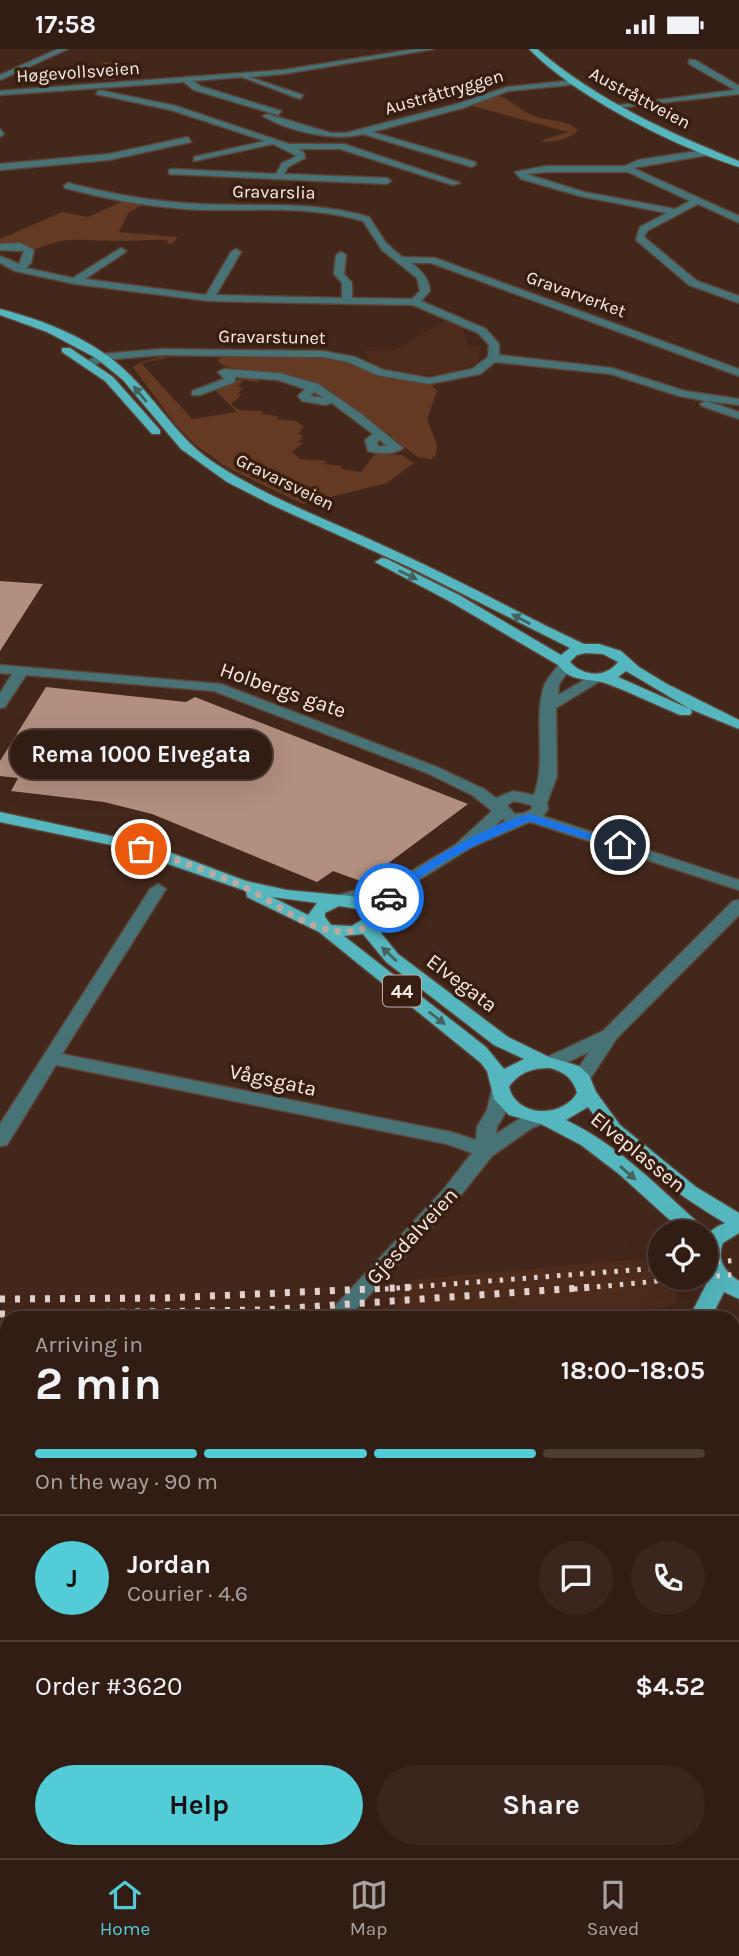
<!DOCTYPE html>
<html lang="en">
<head>
<meta charset="utf-8">
<style>
  :root { --surface:#321d14; --page:#3a261d; --text:#f1f3f6; --muted:#a8a2a0; --line:#4d3b34; --accent:#52ccd6 }
  body { margin:0; font-family:Karla,sans-serif; background:var(--page); color:var(--text); height:100vh; display:flex; flex-direction:column; font-size:26px; white-space:nowrap }
  * { box-sizing:border-box; margin:0 }
  p { font-size:23px; color:var(--muted) }
  .icon { flex:none; width:38px; height:38px; fill:none; stroke:currentColor; stroke-width:2; stroke-linecap:round; stroke-linejoin:round }
  .map { position:relative; flex:1; overflow:hidden }
  .sheet { position:absolute; left:0px; top:1262px; width:740px; height:548px; display:flex; flex-direction:column; background:var(--surface); border-radius:21px 21px 0 0; box-shadow:0 7px 28px #0002,0 0 0 2px var(--line) }
  .sheet>* { flex:none }
  .tools { position:absolute; left:648px; top:1171px; display:grid; gap:14px }
  .tools a { display:grid; place-items:center; width:70px; height:70px; border-radius:50%; background:var(--surface); box-shadow:0 7px 28px #0002,0 0 0 2px var(--line); font-size:35px }
  .pin { position:absolute; display:grid; place-items:center; width:60px; height:60px; color:#fff; margin:-30px; border:4px solid #fff; border-radius:50%; box-shadow:0 2px 7px #0007 }
  .courier { position:absolute; display:grid; place-items:center; width:70px; height:70px; margin:-35px; border:5px solid #1a73e8; border-radius:50%; background:#fff; color:#222; box-shadow:0 2px 9px #0007 }
  .bubble { position:absolute; height:49px; border-radius:24px; background:var(--surface); box-shadow:0 7px 28px #0002,0 0 0 2px var(--line); font-size:23px; font-weight:700; line-height:49px; text-align:center }
  .overview em { font-style:normal; font-weight:700 }
  .overview div { display:flex; flex-direction:column-reverse }
  .overview { display:flex; align-items:center; justify-content:space-between; height:119px; padding:0 35px }
  h1 { font-size:46px; font-weight:700; line-height:52px }
  .bar { display:grid; grid-template-columns:repeat(4,1fr); gap:10px 7px; align-content:center; height:84px; padding:0 35px }
  .bar i { height:9px; border-radius:5px; background:var(--line) }
  .bar .on { background:var(--accent) }
  .bar p { grid-column:span 4 }
  .line { display:flex; align-items:center; gap:18px; padding:0 35px; border-top:2px solid var(--line) }
  .line div { flex:1 }
  .round { display:grid; place-items:center; flex:none; width:74px; height:74px; border-radius:37px; background:var(--page) }
  .cta { display:flex; gap:14px; margin-top:auto; padding:14px 35px }
  .cta a { flex:1; height:80px; border-radius:42px; background:var(--accent); color:#111; font-size:28px; font-weight:700; line-height:80px; text-align:center }
  .cta a+a { background:var(--page); color:var(--text) }
  .status { display:flex; justify-content:space-between; align-items:center; height:49px; padding:0 35px; background:var(--surface); direction:ltr }
  .status svg { height:19px; fill:currentColor }
  .tab-bar { display:flex; justify-content:space-around; align-items:center; height:98px; border-top:2px solid var(--line); background:var(--surface); font-size:19px; color:var(--muted) }
  .tab-bar a { display:grid; justify-items:center; gap:4px }
  .tab-bar .on { color:var(--accent) }
  .map>svg:first-child { display:block }
  .built { fill:#4e2c1b }
  .green { fill:#653a23 }
  .building { fill:#b28f7f }
  .lines { fill:none; stroke-linecap:round; stroke-linejoin:round }
  .minor-casing { stroke:#5d4337; stroke-width:3 }
  .major-casing { stroke:#5d4337; stroke-width:3 }
  .minor { fill:#477377; fill-rule:evenodd }
  .major { fill:#54b6be; fill-rule:evenodd }
  .rail-far1 { stroke:#e3d2cb; stroke-width:5; stroke-dasharray:3.5 8; stroke-linecap:butt }
  .rail { stroke:#e3d2cb; stroke-width:7; stroke-dasharray:5 10; stroke-linecap:butt }
  .oneway { fill:#45625e }
  .route { fill:#1a73e8 }
  .done { stroke:#bba89f; stroke-width:7; stroke-dasharray:0 12.6 }
  .labels { text-anchor:middle; stroke-width:7; stroke-linejoin:round; paint-order:stroke }
  .far-street-label { font-size:18px; fill:#fcede6; stroke:#381e10 }
  .shield { fill:#381e10; stroke:#c1afa6; stroke-width:2 }
  .shield-label { font-size:19px; font-weight:bold; fill:#fcede6 }
  .street-label { font-size:21px; fill:#fcede6; stroke:#381e10 }
</style>
</head>
<body>
<div class="status"><b>17:58</b><svg viewBox="0 0 49 12"><path d="M0 12V9h3v3zM5 12V6h3v6zM10 12V3h3v9zM15 12V0h3v12zM26 1h20v11H26zM47 4h2v5h-2z"/></svg></div>
<div class="map">
<svg width="739" height="1809" viewBox="0 0 739 1809">
  <rect width="100%" height="100%" fill="#43271a"/>
  <path class="built" d="M447 271 462 278 469 297H481L477 314 449 325 409 326 388 322 372 314 363 302 394 301Z
    M660 1208V1228L675 1229 679 1241 676 1254 659 1260 583 1269H390L411 1231Z
    M0 1336 7 1339V1802L341 1803 338 1809H0Z"/>
  <path class="green" d="M105 13 133 16 113 31 82 28Z
    M496 46C512 50 520 62 536 68 549 72 570 71 578 82 570 89 551 95 540 92L568 83 469 56Z
    M123 152 144 155 129 163 119 183 178 188 172 195 168 194 167 191C152 190 138 192 123 192 102 193 82 189 61 192 50 194 41 200 29 201L23 195 0 194V190L62 163 88 168Z
    M228 306 340 310 391 330 430 334 437 342 427 370 437 396 436 406 431 410 418 408C382 382 339 339 296 328 274 322 234 327 218 312L220 308Z
    M161 308 167 309 141 314 192 370 237 363 216 342 239 330 257 329 259 333 243 331 238 338 243 339 238 345 242 346 231 355 239 361 263 362 261 365 278 367 277 370 296 372 304 378 298 385 303 387 299 393 303 394 292 403 300 410 326 412 324 415 342 417 341 420 361 423 375 405 402 406 414 414 387 434 303 455 228 419 197 397 176 376 133 318 141 313Z
    M601 1802 712 1803 724 1809H597Z"/>
  <path class="building" d="M0 532 43 535 0 602Z
    M46 638 186 653 195 648 468 755 363 833 333 822 317 833 152 765 104 753 11 742 18 729 0 727V712Z"/>
  <g class="lines">
    <g class="minor-casing">
      <path id="minor" d="M58 0H68L0 31V26Z
        M416 0H434L283 25 249 28 303 46 300 50 242 28 193 32 200 37 281 62 278 66 194 41 184 33 0 46V42L283 21Z
        M689 11H695L739 37V45L616 59 612 57 735 41 689 15Z
        M576 31 579 35 508 42 463 59 372 83 475 113 476 115 472 118 363 85C334 93 288 82 263 67L267 65 331 84H346L457 55 507 38Z
        M99 41 176 57 289 95H344L460 134 453 136 340 100H298L304 104 305 109 288 118 284 125 387 129 391 132 387 135 169 125V121L172 120 276 125 282 114 297 107 273 95 194 112V108L265 92 171 61 96 45Z
        M0 80 4 85 0 88Z
        M188 88 191 93 109 111 0 121V115L109 105Z
        M711 100 714 105 633 119 739 167V174L698 155 647 182 644 188 697 232 739 247V254L689 236 636 191 640 178 667 164 580 147 521 130 515 123 546 117H625L638 111ZM546 123H628L690 152 675 160 584 143 526 125Z
        M68 134C111 145 155 153 200 155 258 158 313 151 369 168L386 194 402 208 435 209 739 320V327L431 214H411C421 221 429 229 430 242L421 252 486 280 499 295V306L612 319 685 342 739 350V356L707 352 739 363V370L702 357 700 355 706 352 679 347 611 325 495 313 480 325 429 335 377 326 348 313 323 308 161 306 104 311 93 317H85V313L101 305 161 300 323 302 355 308 384 321 429 329 472 320 488 308 489 296 478 284 413 256 209 252 75 235 15 222 0 214V207L19 215 24 202 0 201V195L20 194 34 201 31 214 26 219 73 229 121 199 126 202 124 204 85 230 206 246 231 203 236 200 241 203 216 246 342 249V234L334 225 336 206 341 203 346 206 344 225 352 234V249L412 250 420 242 417 229 382 201 363 172C310 156 257 162 203 161 156 159 110 151 65 139L64 137Z
        M224 320 279 324 318 335 360 364 403 399C394 406 379 405 368 402L365 391 373 385 332 354 325 356 302 352 298 347 305 340 278 331 235 328V333L200 346H192V342L224 330 218 323ZM314 343 324 349 310 347ZM380 391 387 397H378L377 393Z
        M565 613 572 617 559 635 558 646 593 626 598 625 605 629 556 659 557 727 547 754 548 761 543 767 739 831V841L530 773 472 798 411 836 378 870 372 871 363 866 385 844 341 856 333 851 335 847 401 828 455 796 492 762 472 746 427 724 214 642 26 626 5 658 0 659V644L12 625 0 624V616L221 635 437 718 484 740 496 749 513 742 534 746C547 711 533 672 544 637 547 629 555 621 560 614ZM514 752 531 756 532 760 524 764 515 765 507 756ZM502 770 506 772 495 777Z
        M158 835 166 840 62 1005 451 1083 476 1091 477 1078 487 1061 493 1036H507L510 1040 507 1061 497 1078 496 1085C511 1076 530 1059 549 1064L552 1068 549 1072 532 1079 492 1107 457 1151 348 1269H324L443 1141 472 1104 447 1095 56 1016 7 1096 0 1097V1075L150 840Z
        M739 851V866L617 989 588 1033H574L572 1029 589 1003 557 1018H543L541 1014 543 1010 603 982 733 852Z
        M0 1322 7 1324V1340L0 1338Z
        M7 1611V1638L0 1641V1614Z"/>
    </g>
    <g class="major-casing">
      <path id="major" d="M529 0H537C597 51 667 83 739 112V118C674 97 577 49 529 0Z
        M0 260C47 272 97 292 131 327 161 357 180 392 216 415 271 451 334 473 393 501 458 530 520 565 584 595H599L621 602 639 618 667 635 739 671V680L690 660 692 663 690 666H680C656 656 632 644 608 635 589 628 572 635 558 616L449 552 375 513 382 509 387 510 459 546 561 606 570 599 411 519 272 456 227 433 181 400 123 331 96 309 47 283 0 266ZM586 604 603 605 618 613C605 630 583 627 570 613L577 606ZM626 622 690 660 618 628Z
        M62 299H70L113 328 160 381V385H152L105 332 62 303Z
        M0 763 125 790 169 803 246 832 287 841 351 847 370 852 381 866V884L398 905 508 988 549 1008 579 1017 589 1026 596 1043 620 1076 696 1138 739 1164V1184L723 1194C716 1211 725 1223 739 1232V1250L724 1243 711 1269H689L709 1230C704 1221 702 1199 706 1189 709 1181 718 1177 725 1174 674 1143 622 1107 588 1058L566 1071C619 1096 660 1140 703 1178L706 1183 705 1185 683 1183 619 1125 581 1096 541 1075 509 1066 494 1050 487 1022 481 1014 319 883 247 848 246 842 116 797 0 773ZM272 848 317 854 308 866ZM339 857 358 860 363 870 352 877 331 876 325 868V864ZM363 885 386 913 494 996 524 1010 504 1020 486 998 344 887ZM550 1019C565 1023 573 1030 577 1044 562 1069 517 1069 509 1038 519 1023 533 1019 550 1019Z
        M739 1283V1304L733 1306V1285Z
        M733 1632 739 1634V1657L733 1655Z
        M733 1676 739 1678V1702L733 1699Z
        M366 1802H394L391 1809H363Z
        M422 1802H450L447 1809H419Z"/>
    </g>
    <use href="#minor" class="minor"/>
    <use href="#major" class="major"/>
    <path class="rail-far1" d="M705 1214 739 1211
      M705 1228 739 1225
      M385 1240 660 1219
      M574 1240 700 1228"/>
    <path class="rail" d="M0 1250 165 1249 416 1238
      M0 1265 263 1261 594 1238"/>
  </g>
  <defs><path id="oneway-solid" d="M-6-.8H1V-3.2L6.5 0L1 3.2V.8H-6Z" transform="scale(1.75)"/></defs>
  <g class="oneway">
    <use href="#oneway-solid" transform="translate(140 345) rotate(-129)"/>
    <use href="#oneway-solid" transform="translate(408 526) rotate(26)"/>
    <use href="#oneway-solid" transform="translate(521 570) rotate(-152)"/>
    <use href="#oneway-solid" transform="translate(389 905) rotate(-137)"/>
    <use href="#oneway-solid" transform="translate(437 969) rotate(38)"/>
    <use href="#oneway-solid" transform="translate(628 1124) rotate(41)"/>
  </g>
  <path class="route" d="M530 765 625 796 616 799 529 772C481 794 430 814 393 852L384 849C408 820 493 773 530 765Z"/>
  <g class="lines">
    <path class="done" d="M141 800C174 809 206 822 238 835 277 852 321 897 366 878L372 866 389 849"/>
  </g>
  <g class="labels">
    <g class="far-street-label">
      <text transform="translate(78 23) rotate(-4)" y="6">Høgevollsveien</text>
      <text transform="translate(444 43) rotate(-16)" y="6">Austråttryggen</text>
      <text transform="translate(640 49) rotate(28)" y="6">Austråttveien</text>
      <text transform="translate(274 143) rotate(1)" y="6">Gravarslia</text>
      <text transform="translate(576 245) rotate(20)" y="6">Gravarverket</text>
      <text transform="translate(272 288) rotate(1)" y="6">Gravarstunet</text>
      <text transform="translate(285 433) rotate(26)" y="6">Gravarsveien</text>
    </g>
    <rect class="shield" x="383" y="926.5" width="38" height="31" rx="5"/>
    <g class="shield-label">
      <text x="402" y="949">44</text>
    </g>
    <g class="street-label">
      <text transform="translate(283 641) rotate(19)" y="7">Holbergs gate</text>
      <text transform="translate(462 934) rotate(37)" y="7">Elvegata</text>
      <text transform="translate(273 1031) rotate(12)" y="7">Vågsgata</text>
      <text transform="translate(638 1103) rotate(39)" y="7">Elveplassen</text>
      <text transform="translate(412 1187) rotate(-47)" y="7">Gjesdalveien</text>
    </g>
  </g>
</svg>
<div class="tools">
<a><svg class="icon" aria-label="locate" viewBox="0 0 24 24"><circle cx="12" cy="12" r="6"/><path d="M12 2v4M12 18v4M2 12h4M18 12h4"/></svg></a>
</div>
<div class="pin" style="left:141px;top:800px;background:#ea580c"><svg class="icon" aria-label="bag" viewBox="0 0 24 24"><path d="M5 8h14l-1 12H6zM9 8a3 3 0 0 1 6 0"/></svg></div>
<div class="pin" style="left:620px;top:796px;background:#1f2937"><svg class="icon" aria-label="home" viewBox="0 0 24 24"><path d="M3 11l9-7 9 7M6 9v11h12V9"/></svg></div>
<div class="courier" style="left:389px;top:849px"><svg class="icon" aria-label="car" viewBox="0 0 24 24"><path d="M5 17H2v-5l4-1 3-4h7l3 4 3 1v5h-3M9 17h6M6 11h13"/><circle cx="7" cy="17" r="2"/><circle cx="17" cy="17" r="2"/></svg></div>
<div class="bubble" style="left:10px;top:681px;width:262px">Rema 1000 Elvegata</div>
<section class="sheet">
<div class="overview"><div><h1>2 min</h1><p>Arriving in</p></div><em>18:00–18:05</em></div>
<div class="bar"><i class="on"></i><i class="on"></i><i class="on"></i><i></i><p>On the way · 90 m</p></div>
<div class="line" style="height:126px"><b class="round" style="background:var(--accent);color:#111">J</b><div><b>Jordan</b><p>Courier · 4.6</p></div><a class="round"><svg class="icon" aria-label="chat" viewBox="0 0 24 24"><path d="M4 5h16v11H9l-5 4z"/></svg></a><a class="round"><svg class="icon" aria-label="phone" viewBox="0 0 24 24"><path d="M5 4h4l2 5-3 2q2 4 5 5l2-3 5 2v4C11 20 4 13 5 4z"/></svg></a></div>
<div class="line" style="height:91px"><div>Order #3620</div><b>$4.52</b></div>
<div class="cta"><a>Help</a><a>Share</a></div>
</section>
</div>
<nav class="tab-bar">
<a class="on"><svg class="icon" aria-label="home" viewBox="0 0 24 24"><path d="M3 11l9-7 9 7M6 9v11h12V9"/></svg>Home</a>
<a><svg class="icon" aria-label="map" viewBox="0 0 24 24"><path d="M3 6l6-2 6 2 6-2v14l-6 2-6-2-6 2zM9 4v14M15 6v14"/></svg>Map</a>
<a><svg class="icon" aria-label="saved" viewBox="0 0 24 24"><path d="M7 4h10v16l-5-4-5 4z"/></svg>Saved</a>
</nav>
</body>
</html>
